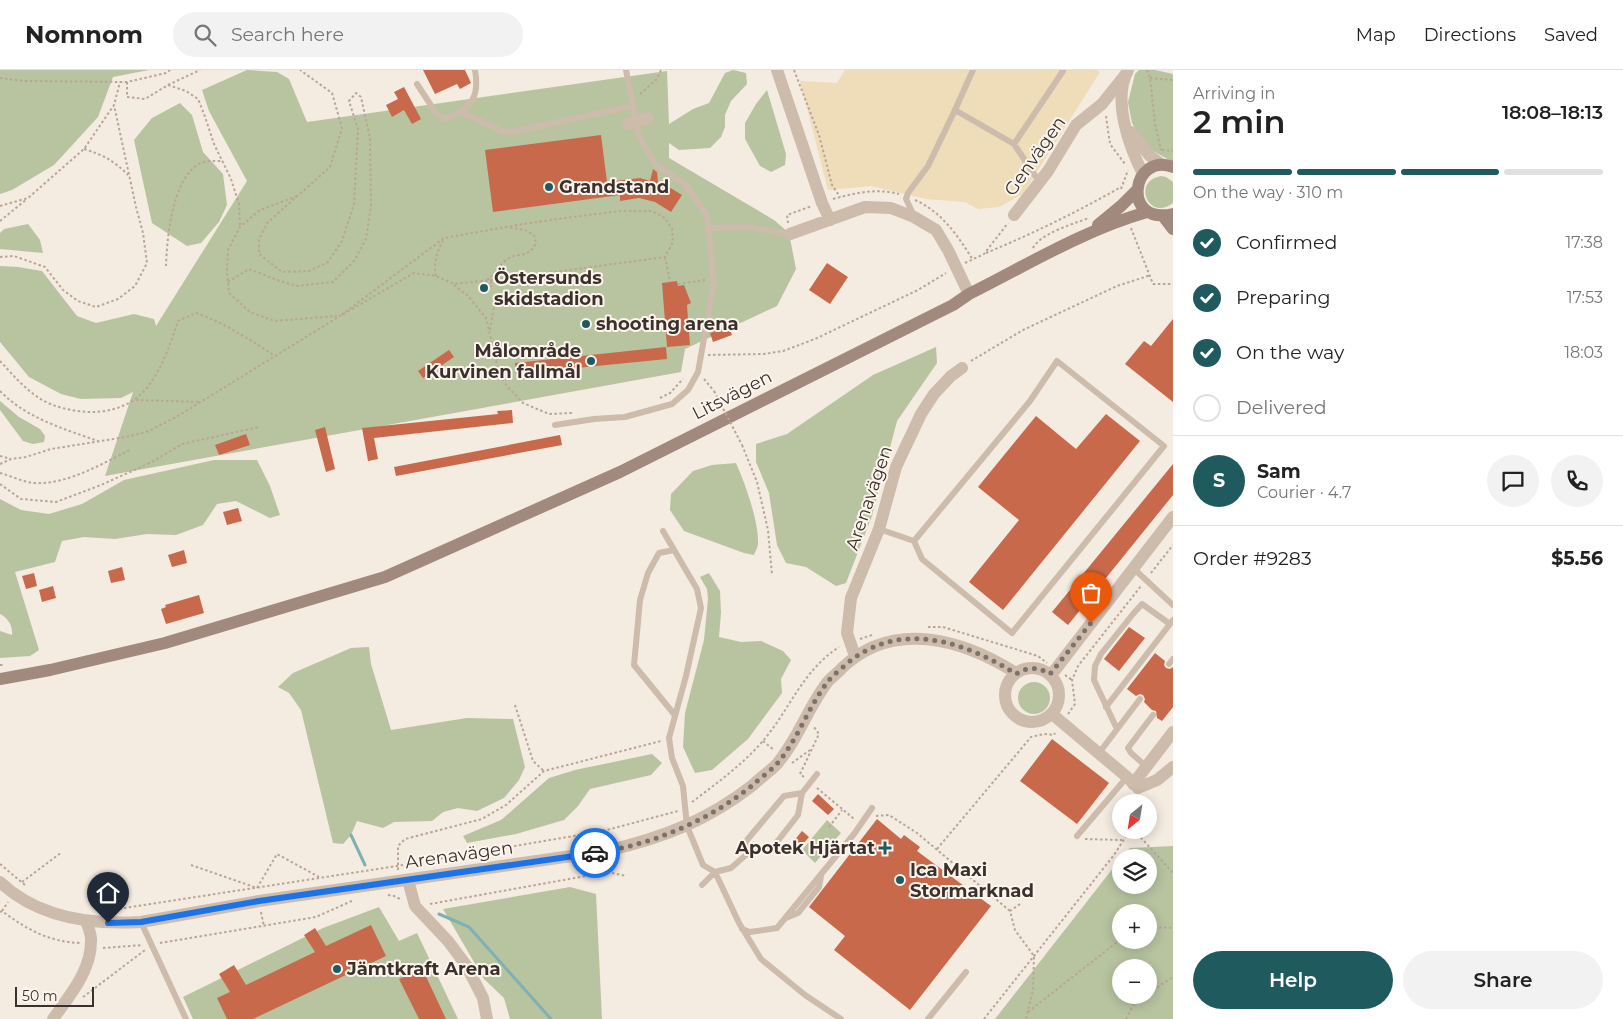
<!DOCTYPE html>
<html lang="en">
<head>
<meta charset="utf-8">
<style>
  :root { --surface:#fff; --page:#f2f2f2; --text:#222; --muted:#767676; --line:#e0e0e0; --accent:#1f5a5e }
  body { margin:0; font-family:Montserrat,sans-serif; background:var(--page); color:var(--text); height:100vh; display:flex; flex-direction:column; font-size:19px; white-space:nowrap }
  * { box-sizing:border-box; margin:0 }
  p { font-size:16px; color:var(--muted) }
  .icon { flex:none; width:28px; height:28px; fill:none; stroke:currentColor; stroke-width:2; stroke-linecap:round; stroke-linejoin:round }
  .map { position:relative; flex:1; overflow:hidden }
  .details { display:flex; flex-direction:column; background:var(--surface); width:450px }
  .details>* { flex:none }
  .needle { width:32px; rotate:210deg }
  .fabs { position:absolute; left:1112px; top:724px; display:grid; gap:10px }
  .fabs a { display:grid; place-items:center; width:45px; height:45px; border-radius:50%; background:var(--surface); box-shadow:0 2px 12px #0003; font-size:25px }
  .scale { position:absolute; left:15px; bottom:12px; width:79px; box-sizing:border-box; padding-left:5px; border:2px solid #3b302b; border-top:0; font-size:14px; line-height:18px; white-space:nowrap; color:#3b302b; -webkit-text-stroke:4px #fbf5ee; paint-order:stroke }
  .pin { position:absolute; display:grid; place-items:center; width:42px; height:42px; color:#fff; margin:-51px -21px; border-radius:50% 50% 50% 0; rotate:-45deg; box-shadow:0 0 5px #0007 }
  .pin .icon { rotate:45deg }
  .courier { position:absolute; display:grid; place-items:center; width:50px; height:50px; margin:-25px; border:4px solid #1a73e8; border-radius:50%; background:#fff; color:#222; box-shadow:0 1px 6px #0007 }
  .headline em { font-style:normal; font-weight:600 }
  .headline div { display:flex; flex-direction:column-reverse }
  .headline { display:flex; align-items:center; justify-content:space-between; height:85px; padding:0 20px }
  h1 { font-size:32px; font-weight:600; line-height:38px }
  .bar { display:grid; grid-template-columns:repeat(4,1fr); gap:8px 5px; align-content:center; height:60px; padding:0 20px }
  .bar i { height:6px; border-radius:4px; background:var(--line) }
  .bar .selected { background:var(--accent) }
  .bar p { grid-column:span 4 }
  .line { display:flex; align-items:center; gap:12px; padding:0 20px; border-top:1px solid var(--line) }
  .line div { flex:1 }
  .round { display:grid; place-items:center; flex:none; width:52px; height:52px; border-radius:26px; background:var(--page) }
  ol { padding:0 20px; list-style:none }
  li { display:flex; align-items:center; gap:15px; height:55px }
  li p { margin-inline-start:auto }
  li .icon { padding:5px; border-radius:50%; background:var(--accent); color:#fff; stroke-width:4 }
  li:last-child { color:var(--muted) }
  li i { width:28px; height:28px; border:2px solid var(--line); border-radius:50% }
  .primary-button { display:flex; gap:10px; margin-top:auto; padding:10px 20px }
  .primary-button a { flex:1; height:58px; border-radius:30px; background:var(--accent); color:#fff; font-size:20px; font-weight:600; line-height:58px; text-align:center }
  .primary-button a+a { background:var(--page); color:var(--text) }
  header { display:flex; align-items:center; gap:30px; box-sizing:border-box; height:70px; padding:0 25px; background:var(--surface); border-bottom:1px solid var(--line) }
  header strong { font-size:24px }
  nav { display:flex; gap:28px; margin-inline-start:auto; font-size:18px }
  .search { width:350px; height:45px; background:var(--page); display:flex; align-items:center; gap:12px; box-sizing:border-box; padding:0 18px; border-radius:28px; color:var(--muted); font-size:19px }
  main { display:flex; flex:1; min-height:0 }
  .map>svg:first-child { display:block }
  .green { fill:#b8c4a0; fill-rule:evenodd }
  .sand { fill:#efdcb8 }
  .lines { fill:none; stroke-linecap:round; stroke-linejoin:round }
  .stream { stroke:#7fb0b2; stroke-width:3 }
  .building { fill:#c8694b }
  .path { stroke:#b9a596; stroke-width:2; stroke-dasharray:2.5 2.5; stroke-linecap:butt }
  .service { stroke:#cdbbac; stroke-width:6 }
  .minor { stroke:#cdbbac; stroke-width:12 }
  .tertiary { stroke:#cdbbac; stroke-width:12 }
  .secondary { stroke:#a18a7d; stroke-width:12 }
  .path-bridge { stroke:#b9a596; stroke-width:2; stroke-dasharray:2.5 2.5; stroke-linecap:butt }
  .minor-bridge { stroke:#cdbbac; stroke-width:12 }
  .done { stroke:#7c716b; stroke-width:5; stroke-dasharray:0 9 }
  .route { stroke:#1a73e8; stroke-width:6 }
  .poi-dot { fill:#1f5a5e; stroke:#fbf5ee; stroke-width:2 }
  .labels { text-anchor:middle; stroke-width:4; stroke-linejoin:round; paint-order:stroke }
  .street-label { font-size:18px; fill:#3b302b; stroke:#fbf5ee }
  .poi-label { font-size:18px; font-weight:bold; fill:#3b302b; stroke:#fbf5ee; text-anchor:start }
</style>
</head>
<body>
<header>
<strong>Nomnom</strong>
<div class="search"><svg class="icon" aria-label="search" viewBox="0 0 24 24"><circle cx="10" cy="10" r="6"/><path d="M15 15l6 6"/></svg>Search here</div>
<nav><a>Map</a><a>Directions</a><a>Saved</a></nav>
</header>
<main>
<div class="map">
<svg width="1173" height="949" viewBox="0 0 1173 949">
  <rect width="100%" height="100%" fill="#f4ebe1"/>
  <path class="green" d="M0 0H149L113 7 98 47 54 95 12 120 0 124Z
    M247 0 277 2 289 9 307 52 667 1 669 54 693 39 709 33 725 3 733 0 746 3 747 14 731 31 725 45V57L721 67 710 78 679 80 669 73V88L774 150 789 163 796 199 777 236 685 279 681 302 105 406 133 322 121 328 81 329 61 324 29 307 0 272V196L18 197 42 201 77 246 96 253 134 244 154 249 156 256 247 111 209 41 202 20Z
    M1139 0H1155L1173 4V92L1151 80 1142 70 1132 53 1128 32 1135 4Z
    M767 20 786 84 785 95 771 102 760 96 745 69V53L756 34Z
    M180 33 192 45 203 82 223 104 227 135 219 152 201 173 187 176 152 153 134 70 152 48Z
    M1161 106 1166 107 1173 112V133C1149 152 1131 111 1161 106Z
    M28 154 40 170 43 183 0 179V163L4 159Z
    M936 277 937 293 897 351 872 446 846 513 836 516 806 497 786 493 777 475 769 423 756 392V374L787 364 873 305Z
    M0 331 19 347 40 359 45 366 44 372 33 374 23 371 0 340Z
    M214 390H257L270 416 280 445 270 448 236 431 217 434 203 455 176 465 147 464 115 469 84 467 62 471 55 492 15 502 39 580 30 586 0 588V561L12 565C13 556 8 548 0 544V429L21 440 49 444 82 434 124 410Z
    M736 393C745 413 759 452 758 474 758 477 755 482 754 485L744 483 684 461 670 440 671 424 693 401 712 395Z
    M709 503 720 521 721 543 719 567 741 572 761 571 783 581 791 590 781 609 782 623 748 669 712 700 695 703 683 677 685 643 704 570 708 529 707 519 700 507Z
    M369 577 371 594 391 660 467 648 513 649 525 697 519 710 504 728 477 741 458 738 443 742 432 751 394 752 383 758 357 751 351 765 343 774 333 773 301 640 289 623 278 617 293 603 351 578Z
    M1018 628a16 16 0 1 1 32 0a16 16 0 1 1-32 0Z
    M652 684 662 693 651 705 590 719 578 736 564 750 516 764 467 773 463 766 501 750 549 708 575 700Z
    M827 750 841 763 815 793 802 780Z
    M1173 776V949H995L1121 788V815H1149V788L1122 787 1130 778ZM1121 842H1149V870H1121ZM1121 898H1149V925H1121Z
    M570 817 596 824 602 949H510L504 928 484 909 443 839Z
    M379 837 399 871 417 863 458 949H193L183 927 323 858Z"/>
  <path class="sand" d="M845 0H1096L1100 2 1023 124 999 137 978 139 965 132 926 129 871 116 828 120 800 11 837 13Z"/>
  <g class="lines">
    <path class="stream" d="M351 765 365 795
      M439 844 469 857 551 949"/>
  </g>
  <path class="building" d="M423 0H465L471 13 460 19 457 14 435 24Z
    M404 17 421 49 412 54 404 40 392 47 386 35 398 29 394 22Z
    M601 65 607 112 640 108 650 111 653 99 657 102 658 112 664 114 682 125 671 142 655 132 639 128 620 131V125L493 142 485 80Z
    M827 193 848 207 830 234 809 220Z
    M677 211 678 216 684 215 691 233 687 235 690 275 667 277 662 213Z
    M1173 249V332L1125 294 1144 271 1151 276Z
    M729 256 732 265 713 272 710 263Z
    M666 277 667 289 516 304 515 293Z
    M449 280 454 287 423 308 418 301Z
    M512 340 513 353 374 368 378 389 368 391 362 358 498 344 497 341Z
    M1106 344 1140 371 1003 540 969 512 1019 450 978 417 1036 346 1076 379Z
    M325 357 335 399 326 402 315 360Z
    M246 364 250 375 219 385 215 375Z
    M560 365 562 375 396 406 394 397Z
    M1173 394V425L1068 555 1052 542Z
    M238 438 242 451 227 455 223 442Z
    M184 480 187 493 172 497 168 485Z
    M122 497 125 510 111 513 108 501Z
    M34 503 37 516 26 519 22 506Z
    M53 516 56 528 42 532 39 520Z
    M199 525 204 543 166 554 161 539 166 537 165 535Z
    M1129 557 1145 568 1119 601 1104 589Z
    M1155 583 1165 591 1164 595 1166 598 1170 599 1173 597V637L1162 651 1157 648 1156 641 1152 640 1144 632 1145 629 1143 625 1140 624 1136 626 1127 619Z
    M1052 669 1109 713 1077 754 1020 711Z
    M818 724 834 739 828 745 812 731Z
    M877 749 901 769 904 765 920 777 917 781 991 836 910 940 834 880 845 866 809 837Z
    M802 761 809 767 795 784 788 778Z
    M371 855 386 886 253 949H227L217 928 230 922 219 904 234 895 246 915 315 882 304 865 315 858 326 876Z
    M422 898 446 949H419L399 909Z"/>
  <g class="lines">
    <path class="path" d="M794 0 819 65 832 115 840 127
      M1147 0 1150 8 1155 54 1161 80
      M0 8 24 11 127 12 166 3 170 0
      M1150 8 1173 10
      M127 12V27L145 29 168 15 200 0
      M168 15 186 21 198 29 204 44 214 74 231 109 239 134 240 157
      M640 24 657 9 661 0
      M1106 46 1110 74 1125 94
      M84 79C103 85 113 90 128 105
      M1162 80 1173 81
      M1121 119 1128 100
      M297 126 260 140 240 157 228 180 227 202 229 223 250 242 274 251 337 246
      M833 129C855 123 876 118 899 124
      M915 130C942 142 958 166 973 190
      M0 136 28 128 84 79 114 35 120 12
      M0 151 27 129
      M788 153 787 145 812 136
      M1131 158 1153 214H1173
      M1033 178C1041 163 1073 154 1089 148
      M986 183C1032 164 1077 142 1121 117
      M0 187 14 186 45 197 63 220 78 231 96 237 118 229 135 216 147 193 143 163 136 137 114 35
      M665 187 670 212
      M965 193 984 184 1008 153
      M166 196C167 167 172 113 197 95 205 90 214 91 223 91
      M436 206C433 192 437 183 443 170
      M487 210C497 203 499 195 506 190 518 181 528 190 536 173L534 165 525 160 507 157
      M491 211V217
      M228 212 249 199 277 210 296 216 333 212 354 191 366 169 371 136 370 68 361 27 356 23 349 31 358 59 354 134 342 171 328 192 309 201 282 202 259 184V169L268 152 330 97 342 58 332 23 300 0
      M678 214 705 210
      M454 215 468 226 486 248 499 303 507 316 523 333 549 344 572 343
      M490 260 494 236
      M708 285 764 284 783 281 815 269 918 220 946 203
      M0 291C15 307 31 327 53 335 83 346 122 346 145 320 162 300 170 275 178 251L196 243C225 253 250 270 275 286
      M971 291 1023 260 1117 216 1151 205
      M704 309 714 321
      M0 321C26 348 64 359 98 371
      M660 328 670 323 683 309
      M136 330 201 332
      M742 375 757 412 768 460 772 505
      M0 386 11 389
      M0 394 11 389 26 387 51 379 126 367 149 361 178 346 340 246 414 203 436 206 454 214 503 209 665 187 673 172 672 159 665 148 652 141H621L580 146 523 154 444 168 340 246
      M0 403C11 406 23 412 34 413 67 415 101 394 130 380
      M0 414 21 429 56 432 101 415 152 392 182 374 259 357
      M1151 503 1173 475
      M928 557H943L1038 586 1047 593
      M860 569 872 565
      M0 595H4
      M1065 605 1072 610
      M515 635 533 691 544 701
      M1068 644 1075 634 1072 610 1078 596 1141 516
      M763 671 774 680
      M792 693 810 680
      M804 707 800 704 819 664 814 657
      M817 718 853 748H856
      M692 732C717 713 742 695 762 672 790 640 801 602 839 577
      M876 746 889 745 917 763 1010 841
      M829 757 842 740
      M1134 760 1173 803
      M603 761 605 770
      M1085 769 1122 770
      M937 779 1031 667 1044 664 1054 665 1055 663
      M607 792 608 802
      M0 794 25 815
      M191 795 257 818 277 784 319 807
      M398 800V776L405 769 482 749 506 735 544 701 661 671
      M22 812 62 782
      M388 825 394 826 402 830
      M430 834 608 802 626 806
      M1020 834 1010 841 1015 860 1034 886 1033 920 1026 949
      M104 840 118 839 397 796 603 761 678 741
      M2 841 8 832
      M0 842 2 841C26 859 49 872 80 873
      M261 842 264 857
      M1149 857 1173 858
      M160 873 316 847 354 830
      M103 878 143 875
      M1149 923 1173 907
      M83 927 145 880
      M1028 942 1121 869
      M984 949 1114 785 1130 760
      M1126 949 1135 932 1146 925"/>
    <path class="service" d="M973 0 955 40 1014 74 1040 113
      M417 14 436 43 445 49C471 38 480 28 475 0
      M461 42 502 61 511 62 633 36
      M1014 74 1063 1 1062 0
      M914 146 906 129 908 123 928 96 955 40
      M709 158 746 157 790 164
      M555 355 594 349 625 347 672 334 688 320 698 302 714 213 707 145 685 114 656 95 639 66 626 0
      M879 459 914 471 1030 331 1057 291 1164 376 1012 563 922 489 914 471
      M663 461 697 519 701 538 686 606 669 668 672 688 683 716 687 756 703 795 715 802 731 798 747 784V770L784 726 802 723 817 704
      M674 480 659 483 648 503 640 530 634 595 674 644
      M1133 498 1173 535
      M1169 594 1173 589
      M1106 637 1170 554
      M1117 659 1094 610 1095 596 1101 584 1133 544 1142 534 1170 554 1173 550
      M1099 683 1140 629
      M1147 697 1131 683 1128 678 1153 645
      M1077 766 1127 707
      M747 784 773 777 798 745 802 723
      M702 815 715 802 739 853 761 889 805 925 841 949
      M786 848 798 843 819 817 821 806
      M141 852 186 949
      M742 859 750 862 777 858 854 764 872 738
      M928 949 966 902"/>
    <path class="minor" d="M777 0 822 133 830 150
      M1014 145 1048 101 1076 55 1102 34 1126 4
      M790 164 865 137 891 138 914 147 936 160 948 180 969 224
      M855 586 847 563 851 528 879 459 896 397 921 344 934 324 951 306 962 298
      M1005 625a27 27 0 1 1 54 0a27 27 0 1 1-54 0Z
      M1050 604 1055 600 1173 447
      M1052 644 1127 707 1138 718 1157 710 1173 697
      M1133 714 1173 662
      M408 810 415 836 448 871 466 895 483 928 487 949
      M0 812C38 848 91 855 141 852L259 831 606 781C662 768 707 751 753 715 760 708 769 702 776 695 797 671 807 640 826 614 830 608 837 604 842 598 893 549 962 569 1016 603
      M53 949C70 925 92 900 91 869 91 863 88 857 86 851"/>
    <path class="tertiary" d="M1128 0C1112 30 1129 76 1143 104
      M1131 62 1150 86 1161 94"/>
    <path class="secondary" d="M1173 97C1132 81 1120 156 1173 144
      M1163 146 1173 159
      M1098 155 1121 136 1137 120
      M0 609 50 600 165 573 385 507 620 402 953 235 969 224C1027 195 1084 160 1147 142"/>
    <path class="path-bridge" d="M714 321 742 375"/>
    <path class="minor-bridge" d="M628 54 648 48"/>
  </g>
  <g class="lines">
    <path class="done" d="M595 783C652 775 708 751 753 715 760 708 769 702 776 695 797 671 807 640 826 614 830 608 836 603 842 598 894 549 961 569 1016 604 1028 596 1038 597 1050 604L1091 553"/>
    <path class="route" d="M108 853 141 852 259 831 595 783"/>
  </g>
  <g class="poi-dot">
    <circle cx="549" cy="117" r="5"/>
    <circle cx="484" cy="218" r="5"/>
    <circle cx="586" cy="254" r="5"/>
    <circle cx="591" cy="291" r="5"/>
    <path d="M882.5 770.5h5v5h5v5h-5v5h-5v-5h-5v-5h5z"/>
    <circle cx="900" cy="810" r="5"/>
    <circle cx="337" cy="899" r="5"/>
  </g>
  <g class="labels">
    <g class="street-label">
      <text transform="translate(1035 86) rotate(-55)" y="6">Genvägen</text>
      <text transform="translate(732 325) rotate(-27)" y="6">Litsvägen</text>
      <text transform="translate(869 428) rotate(-71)" y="6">Arenavägen</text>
      <text transform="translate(459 785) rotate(-8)" y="6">Arenavägen</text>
    </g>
    <g class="poi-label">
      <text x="559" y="123">Grandstand</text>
      <text x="494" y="214">Östersunds<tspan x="494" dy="21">skidstadion</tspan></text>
      <text x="596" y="260">shooting arena</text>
      <text x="581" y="287" text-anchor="end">Målområde<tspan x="581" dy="21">Kurvinen fallmål</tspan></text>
      <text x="875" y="784" text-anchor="end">Apotek Hjärtat</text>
      <text x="910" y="806">Ica Maxi<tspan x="910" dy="21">Stormarknad</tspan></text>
      <text x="347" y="905">Jämtkraft Arena</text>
    </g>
  </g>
</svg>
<div class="fabs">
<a><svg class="needle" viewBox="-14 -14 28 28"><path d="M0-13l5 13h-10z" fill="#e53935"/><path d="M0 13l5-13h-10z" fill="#767676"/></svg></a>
<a><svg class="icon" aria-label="layers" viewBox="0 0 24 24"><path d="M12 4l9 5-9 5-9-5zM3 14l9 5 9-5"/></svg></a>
<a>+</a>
<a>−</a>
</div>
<div class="scale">50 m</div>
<div class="pin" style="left:1091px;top:553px;background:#ea580c"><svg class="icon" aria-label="bag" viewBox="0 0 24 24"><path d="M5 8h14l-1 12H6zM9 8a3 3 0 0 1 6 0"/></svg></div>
<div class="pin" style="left:108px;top:853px;background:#1f2937"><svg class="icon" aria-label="home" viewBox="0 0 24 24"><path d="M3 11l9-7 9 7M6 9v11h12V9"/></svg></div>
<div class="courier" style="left:595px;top:783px"><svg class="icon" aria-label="car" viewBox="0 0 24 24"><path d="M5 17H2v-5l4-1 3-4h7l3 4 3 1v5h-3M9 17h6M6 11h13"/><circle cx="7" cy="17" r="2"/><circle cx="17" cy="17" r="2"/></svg></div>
</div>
<section class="details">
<div class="headline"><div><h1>2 min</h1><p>Arriving in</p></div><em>18:08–18:13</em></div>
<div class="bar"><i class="selected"></i><i class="selected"></i><i class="selected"></i><i></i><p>On the way · 310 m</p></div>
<ol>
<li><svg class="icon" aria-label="check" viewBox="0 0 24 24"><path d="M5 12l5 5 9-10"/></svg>Confirmed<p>17:38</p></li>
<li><svg class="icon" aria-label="check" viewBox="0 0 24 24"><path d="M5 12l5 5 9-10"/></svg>Preparing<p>17:53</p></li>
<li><svg class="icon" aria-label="check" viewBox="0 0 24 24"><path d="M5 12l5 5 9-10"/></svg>On the way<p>18:03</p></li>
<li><i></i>Delivered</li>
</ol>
<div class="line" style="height:90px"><b class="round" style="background:var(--accent);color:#fff">S</b><div><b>Sam</b><p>Courier · 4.7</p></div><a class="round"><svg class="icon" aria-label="chat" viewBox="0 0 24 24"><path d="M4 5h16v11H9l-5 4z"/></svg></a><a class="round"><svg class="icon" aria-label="phone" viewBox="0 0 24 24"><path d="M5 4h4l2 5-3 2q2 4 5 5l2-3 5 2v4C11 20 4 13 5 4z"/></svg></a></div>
<div class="line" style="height:65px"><div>Order #9283</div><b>$5.56</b></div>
<div class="primary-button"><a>Help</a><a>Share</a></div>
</section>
</main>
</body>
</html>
